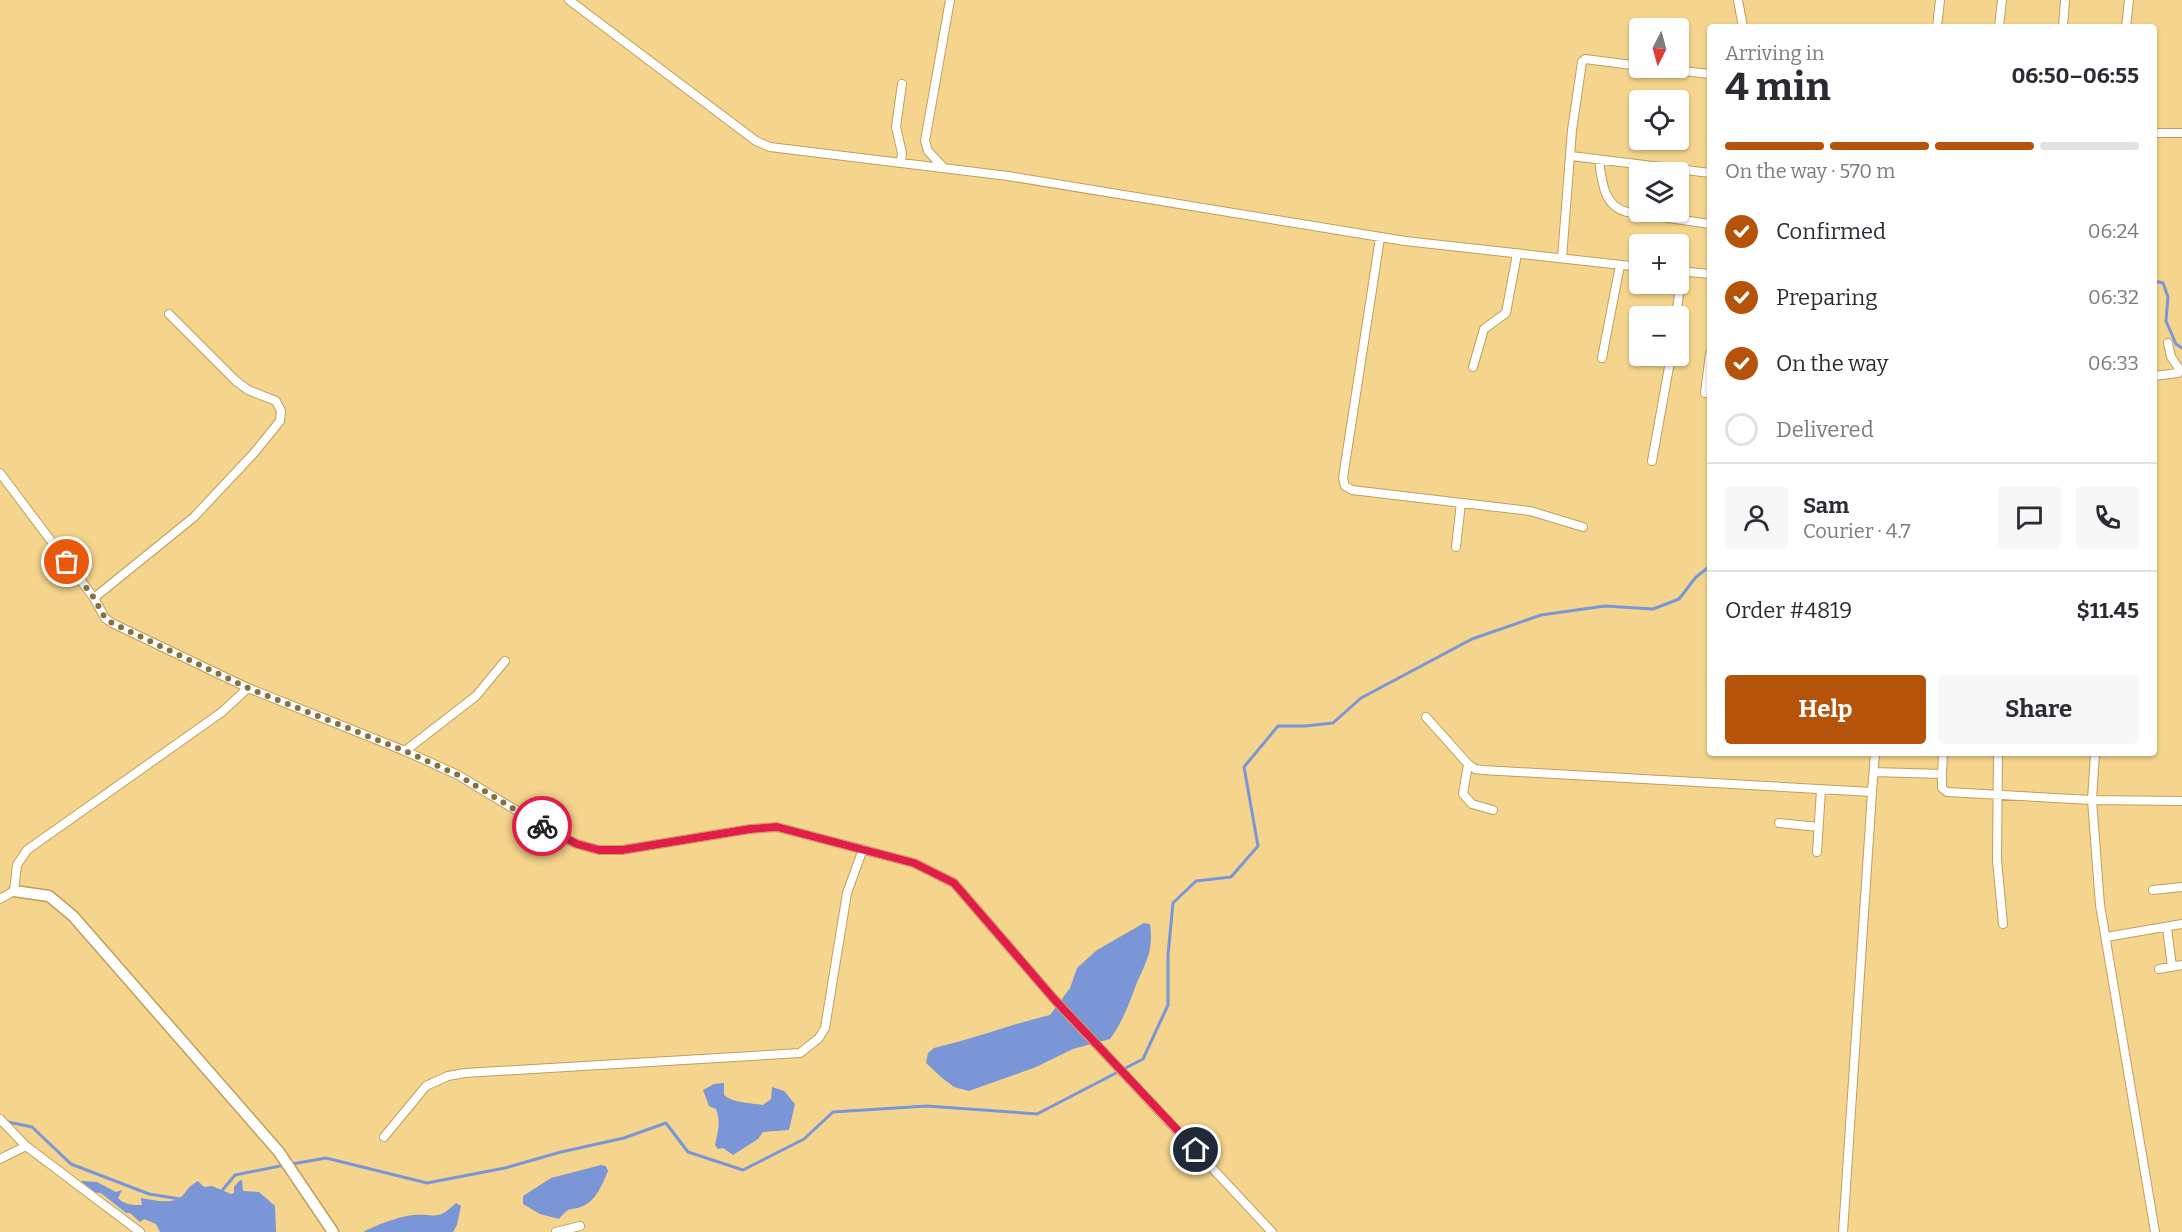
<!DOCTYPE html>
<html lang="en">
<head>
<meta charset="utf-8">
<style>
  :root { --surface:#fff; --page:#f7f7f7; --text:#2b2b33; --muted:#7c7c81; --line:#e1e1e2; --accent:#b45309 }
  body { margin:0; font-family:Bitter,serif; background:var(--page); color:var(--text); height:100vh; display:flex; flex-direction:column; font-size:22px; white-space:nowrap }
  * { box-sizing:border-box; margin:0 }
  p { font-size:20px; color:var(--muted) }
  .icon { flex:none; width:33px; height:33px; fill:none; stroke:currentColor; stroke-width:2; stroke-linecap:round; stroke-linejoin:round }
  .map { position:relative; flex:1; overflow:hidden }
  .panel { position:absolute; left:1707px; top:24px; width:450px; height:732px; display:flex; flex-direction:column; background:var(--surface); border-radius:6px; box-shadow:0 2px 4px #0004 }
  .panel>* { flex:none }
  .needle { width:39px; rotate:186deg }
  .controls { position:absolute; left:1629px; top:18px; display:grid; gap:12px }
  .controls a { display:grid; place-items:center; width:60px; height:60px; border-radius:6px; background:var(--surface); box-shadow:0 2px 4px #0004; font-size:30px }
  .pin { position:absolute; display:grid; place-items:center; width:51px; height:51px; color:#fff; margin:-26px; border:3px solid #fff; border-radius:50%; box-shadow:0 2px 6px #0007 }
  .courier { position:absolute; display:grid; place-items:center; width:60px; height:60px; margin:-30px; border:4px solid #e11d48; border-radius:50%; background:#fff; color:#222; box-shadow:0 2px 8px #0007 }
  .summary em { font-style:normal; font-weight:700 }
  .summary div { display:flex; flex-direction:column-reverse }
  .summary { display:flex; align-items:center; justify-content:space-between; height:102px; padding:0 18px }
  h1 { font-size:39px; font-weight:700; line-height:45px }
  .bar { display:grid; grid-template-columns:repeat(4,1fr); gap:9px 6px; align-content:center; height:72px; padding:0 18px }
  .bar i { height:8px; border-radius:4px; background:var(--line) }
  .bar .on { background:var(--accent) }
  .bar p { grid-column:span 4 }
  .line { display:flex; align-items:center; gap:15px; padding:0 18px; border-top:2px solid var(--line) }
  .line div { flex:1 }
  .round { display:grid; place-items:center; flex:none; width:63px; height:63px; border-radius:6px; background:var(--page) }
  ol { padding:0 18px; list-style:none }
  li { display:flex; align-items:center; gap:18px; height:66px }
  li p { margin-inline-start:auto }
  li .icon { padding:6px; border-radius:50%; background:var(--accent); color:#fff; stroke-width:4 }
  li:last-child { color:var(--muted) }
  li i { width:33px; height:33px; border:3px solid var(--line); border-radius:50% }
  .button { display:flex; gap:12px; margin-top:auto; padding:12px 18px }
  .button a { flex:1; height:69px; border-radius:6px; background:var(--accent); color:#fff; font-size:24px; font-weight:700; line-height:69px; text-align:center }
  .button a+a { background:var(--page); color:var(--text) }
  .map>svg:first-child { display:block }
  .water { fill:#7a96d7 }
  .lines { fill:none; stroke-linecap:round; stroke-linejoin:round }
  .stream { stroke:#7a96d7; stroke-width:3 }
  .minor-casing { stroke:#c0a059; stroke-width:10 }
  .tertiary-casing { stroke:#c0a059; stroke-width:13 }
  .minor { stroke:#fff; stroke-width:8 }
  .tertiary { stroke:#fff; stroke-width:10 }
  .done { stroke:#847044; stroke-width:6; stroke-dasharray:0 10.8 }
  .route { stroke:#e11d48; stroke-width:8 }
</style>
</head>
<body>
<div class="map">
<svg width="2182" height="1232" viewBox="0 0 2182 1232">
  <rect width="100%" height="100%" fill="#f5d58d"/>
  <path class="water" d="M1144 923 1150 924C1154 954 1145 962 1135 988 1128 1006 1122 1023 1110 1039L1073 1049 1036 1067 969 1091 954 1087 941 1077 926 1063 928 1053 934 1048C974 1039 1011 1024 1050 1015L1070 988 1077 968 1097 950Z
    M724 1083V1095C733 1103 751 1103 763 1105L771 1099 772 1087 784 1091 795 1104 789 1130 763 1132 758 1139 733 1155 723 1148 718 1149 715 1145C718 1132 721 1122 716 1109L709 1106 703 1090 714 1084Z
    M601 1165 606 1166 608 1171C603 1183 596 1201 583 1206 568 1212 571 1205 559 1219L540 1214 523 1204V1196L551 1178Z
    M242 1180 243 1191 259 1192 275 1206 276 1232H160L156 1224 144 1219 140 1222 130 1213H126L101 1193 91 1192 79 1184 82 1181 97 1182 116 1192 122 1190 118 1198C124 1205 134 1205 142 1205L141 1198C154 1200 174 1206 184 1194 188 1188 191 1185 198 1181L204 1187 212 1186 231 1194 234 1193V1187L239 1181Z
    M456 1203 461 1206 457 1225 453 1232H363C377 1225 396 1217 413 1215 436 1213 436 1222 456 1203Z"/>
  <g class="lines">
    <path class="stream" d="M2154 281 2163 283 2168 297 2166 321 2176 344 2182 348
      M8 1122 32 1127 71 1164 149 1194 180 1199
      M292 1164 326 1158 427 1183 505 1168 561 1152 624 1138 666 1123 688 1152 743 1170 804 1139 833 1112 927 1106 1037 1114 1143 1059 1168 1005V955L1173 903 1196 881 1231 877 1258 846 1244 767 1278 726H1305L1333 723 1361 698 1472 639 1541 615 1605 606 1653 609 1679 599 1696 577 1710 566
      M220 1193 235 1175 285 1165"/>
    <g class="minor-casing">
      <path id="minor" d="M569 0 756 141 770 147 1008 176 1405 241 1640 267
        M1738 0 1743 27
        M1937 27 1940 0
        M1999 27 2002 0
        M2063 27 2065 0
        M2126 27 2129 0
        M1655 68 1710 74
        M2154 133H2182
        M1571 156 1710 173
        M1599 160C1602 181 1603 206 1627 212L1710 224
        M901 162 902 153 896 127 902 84
        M943 167 928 151 925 141 950 0
        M1380 238 1343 478 1345 486 1352 490 1530 511 1583 527
        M1562 258 1572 130 1582 62 1585 59 1640 66
        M1678 271 1710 274
        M1676 316 1682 272
        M1602 358 1620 265
        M1473 367 1484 329 1506 313 1517 254
        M2154 376 2178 373V367L2171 357 2168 343
        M1705 393 1710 354
        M1652 461 1671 356
        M0 473 94 598 105 618 112 623 248 688 405 751 458 775 550 831 577 844 599 850H622L750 829 777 827 914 863 954 883 1054 999 1272 1232
        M1456 547 1461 503
        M94 598 194 517 254 453 280 421 281 411 276 401 248 390 236 381 169 314
        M1426 717 1468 764 1475 769 1483 770 1872 792 1875 753
        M405 751 476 696 505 661
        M1998 753 1997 860 2003 924
        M2095 753 2092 800 2100 905 2155 1232
        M1468 764 1463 794 1472 804 1493 810
        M1874 772 1942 774V788L1947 792 2092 800 2182 801
        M1942 774 1943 753
        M1779 823 1818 827
        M1817 852 1821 790
        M2153 890 2182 887
        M0 899 14 891 17 865 27 850 222 712 248 688
        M2167 928 2172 967
        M2106 937 2182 924
        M2159 969 2182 965
        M0 1119 26 1146 140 1232
        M384 1137 426 1086 448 1076 465 1073 800 1053 819 1038 825 1028 847 893 863 849
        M0 1159 26 1146
        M556 1232 580 1226
        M1843 1232 1872 792"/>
    </g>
    <g class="tertiary-casing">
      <path id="tertiary" d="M14 891 49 896 73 916 279 1152 333 1232"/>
    </g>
    <use href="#minor" class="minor"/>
    <use href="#tertiary" class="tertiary"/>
  </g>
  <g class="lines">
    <path class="done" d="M67 562 94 598 105 618 112 623 248 688 405 751 458 775 542 826"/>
    <path class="route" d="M542 826 577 844 599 850H622L750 829 777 827 914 863 954 883 1054 999 1196 1150"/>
  </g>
</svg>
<div class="controls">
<a><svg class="needle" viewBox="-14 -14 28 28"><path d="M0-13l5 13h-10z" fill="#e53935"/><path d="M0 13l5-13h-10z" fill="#7c7c81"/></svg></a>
<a><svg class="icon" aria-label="locate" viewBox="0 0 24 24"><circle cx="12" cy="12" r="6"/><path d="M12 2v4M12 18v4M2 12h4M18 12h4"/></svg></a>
<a><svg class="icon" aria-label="layers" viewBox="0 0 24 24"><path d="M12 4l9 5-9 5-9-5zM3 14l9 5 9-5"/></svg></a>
<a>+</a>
<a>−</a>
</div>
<div class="pin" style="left:67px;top:562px;background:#ea580c"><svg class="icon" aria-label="bag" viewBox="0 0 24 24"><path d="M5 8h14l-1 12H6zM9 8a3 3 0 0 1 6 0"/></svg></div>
<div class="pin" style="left:1196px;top:1150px;background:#1f2937"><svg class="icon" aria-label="home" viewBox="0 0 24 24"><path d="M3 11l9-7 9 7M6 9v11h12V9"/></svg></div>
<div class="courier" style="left:542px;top:826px"><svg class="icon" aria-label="bike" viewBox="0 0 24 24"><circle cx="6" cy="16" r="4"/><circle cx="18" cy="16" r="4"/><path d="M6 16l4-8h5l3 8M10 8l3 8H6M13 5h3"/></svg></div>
<section class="panel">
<div class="summary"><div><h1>4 min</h1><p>Arriving in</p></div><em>06:50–06:55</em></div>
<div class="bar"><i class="on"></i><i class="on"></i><i class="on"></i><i></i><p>On the way · 570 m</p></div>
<ol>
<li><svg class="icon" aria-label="check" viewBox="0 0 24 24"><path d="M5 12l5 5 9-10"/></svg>Confirmed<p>06:24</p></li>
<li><svg class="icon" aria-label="check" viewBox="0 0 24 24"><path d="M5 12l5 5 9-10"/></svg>Preparing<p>06:32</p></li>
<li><svg class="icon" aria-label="check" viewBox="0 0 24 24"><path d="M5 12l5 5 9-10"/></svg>On the way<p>06:33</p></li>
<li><i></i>Delivered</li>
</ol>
<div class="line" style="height:108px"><a class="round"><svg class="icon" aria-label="person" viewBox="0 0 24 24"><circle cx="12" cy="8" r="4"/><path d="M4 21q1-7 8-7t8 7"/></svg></a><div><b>Sam</b><p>Courier · 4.7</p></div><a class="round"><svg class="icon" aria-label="chat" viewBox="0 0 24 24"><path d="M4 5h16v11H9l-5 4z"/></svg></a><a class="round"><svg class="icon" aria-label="phone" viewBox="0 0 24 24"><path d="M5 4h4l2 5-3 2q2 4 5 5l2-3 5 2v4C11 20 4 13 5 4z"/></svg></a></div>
<div class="line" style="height:78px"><div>Order #4819</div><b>$11.45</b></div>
<div class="button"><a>Help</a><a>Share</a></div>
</section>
</div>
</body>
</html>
